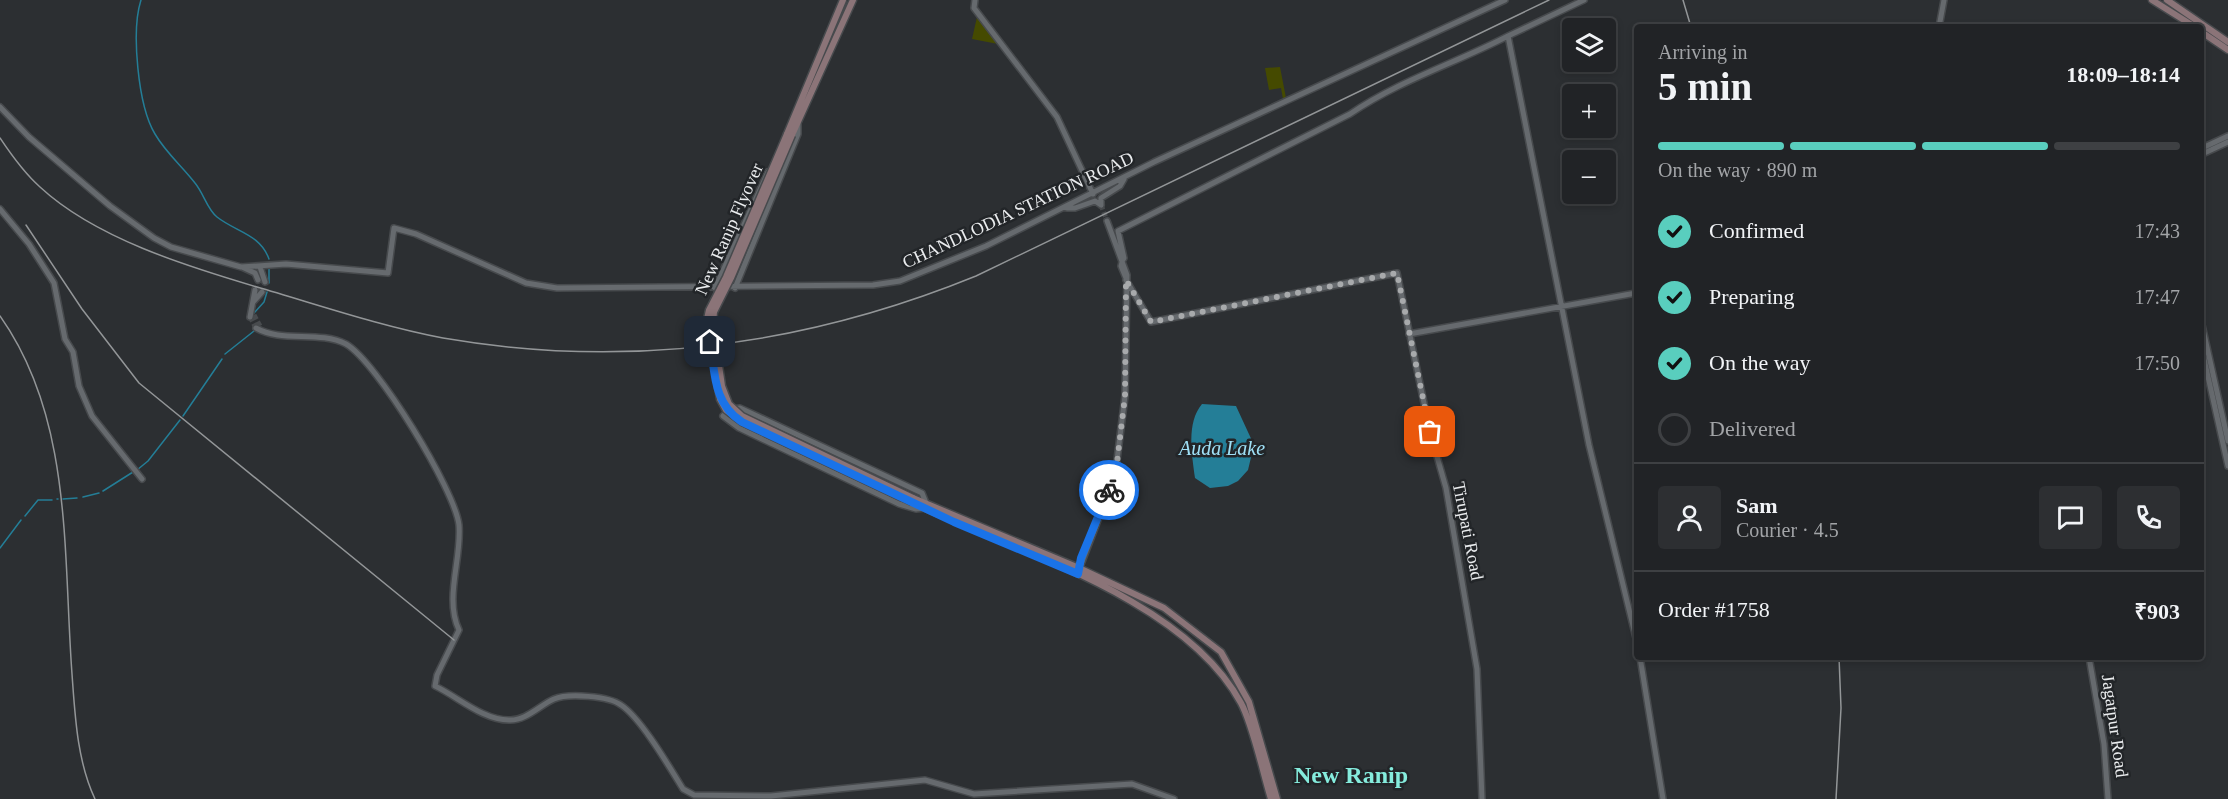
<!DOCTYPE html>
<html lang="en">
<head>
<meta charset="utf-8">
<style>
  :root { --surface:#212326; --page:#2d2f32; --text:#f1f3f6; --muted:#a2a4a7; --line:#3e4043; --accent:#59cebe }
  body { margin:0; font-family:"Times New Roman",serif; background:var(--page); color:var(--text); height:100vh; display:flex; flex-direction:column; font-size:22px; white-space:nowrap }
  * { box-sizing:border-box; margin:0 }
  p { font-size:20px; color:var(--muted) }
  .icon { flex:none; width:33px; height:33px; fill:none; stroke:currentColor; stroke-width:2; stroke-linecap:round; stroke-linejoin:round }
  .map { position:relative; flex:1; overflow:hidden }
  .sheet { position:absolute; left:1634px; top:24px; width:570px; height:636px; display:flex; flex-direction:column; background:var(--surface); border-radius:6px; box-shadow:0 3px 9px #0003,0 0 0 2px var(--line) }
  .sheet>* { flex:none }
  .fabs { position:absolute; left:1562px; top:18px; display:grid; gap:12px }
  .fabs a { display:grid; place-items:center; width:54px; height:54px; border-radius:6px; background:var(--surface); box-shadow:0 3px 9px #0003,0 0 0 2px var(--line); font-size:30px }
  .pin { position:absolute; display:grid; place-items:center; width:51px; height:51px; color:#fff; margin:-26px; border-radius:12px; box-shadow:0 3px 9px #0006 }
  .courier { position:absolute; display:grid; place-items:center; width:60px; height:60px; margin:-30px; border:4px solid #1a73e8; border-radius:50%; background:#fff; color:#222; box-shadow:0 2px 8px #0007 }
  .head em { font-style:normal; font-weight:700 }
  .head div { display:flex; flex-direction:column-reverse }
  .head { display:flex; align-items:center; justify-content:space-between; height:102px; padding:0 24px }
  h1 { font-size:39px; font-weight:700; line-height:45px }
  .bar { display:grid; grid-template-columns:repeat(4,1fr); gap:9px 6px; align-content:center; height:72px; padding:0 24px }
  .bar i { height:8px; border-radius:4px; background:var(--line) }
  .bar .active { background:var(--accent) }
  .bar p { grid-column:span 4 }
  .line { display:flex; align-items:center; gap:15px; padding:0 24px; border-top:2px solid var(--line) }
  .line div { flex:1 }
  .round { display:grid; place-items:center; flex:none; width:63px; height:63px; border-radius:6px; background:var(--page) }
  ol { padding:0 24px; list-style:none }
  li { display:flex; align-items:center; gap:18px; height:66px }
  li p { margin-inline-start:auto }
  li .icon { padding:6px; border-radius:50%; background:var(--accent); color:#111; stroke-width:4 }
  li:last-child { color:var(--muted) }
  li i { width:33px; height:33px; border:3px solid var(--line); border-radius:50% }
  .map>svg:first-child { display:block }
  .green { fill:#454a00 }
  .water { fill:#247e97 }
  .lines { fill:none; stroke-linecap:round; stroke-linejoin:round }
  .stream { stroke:#247e97; stroke-width:1.5 }
  .tertiary-tunnel { stroke:#484b4e; stroke-width:5; stroke-dasharray:5 2.5; stroke-linecap:butt }
  .tertiary-casing { stroke:#474a4d; stroke-width:8 }
  .secondary-casing { stroke:#474a4d; stroke-width:9 }
  .tertiary { stroke:#666a6e; stroke-width:5 }
  .secondary { stroke:#8b7478; stroke-width:6 }
  .rail { stroke:#939698; stroke-width:1.5 }
  .secondary-bridge-casing { stroke:#474a4d; stroke-width:9; stroke-linecap:butt }
  .secondary-bridge { stroke:#8b7478; stroke-width:6 }
  .done { stroke:#a8aaac; stroke-width:6; stroke-dasharray:0 10.8 }
  .route { stroke:#1a73e8; stroke-width:8 }
  .labels { text-anchor:middle; stroke-width:5; stroke-linejoin:round; paint-order:stroke }
  .street-label { font-size:18px; fill:#eaecee; stroke:#222528 }
  .water-label { font-size:20px; font-style:italic; fill:#9fe0f6; stroke:#222528 }
  .district-label { font-size:24px; font-weight:bold; fill:#85ecdd; stroke:#222528 }
</style>
</head>
<body>
<div class="map">
<svg width="2228" height="799" viewBox="0 0 2228 799">
  <rect width="100%" height="100%" fill="#2c2f32"/>
  <path class="green" d="M977 17 979 18 998 44 972 39Z
    M1280 67 1286 98 1283 99 1281 88 1269 90 1265 68Z"/>
  <path class="water" d="M1202 404 1236 406 1254 445 1248 470 1238 481 1228 486 1210 488 1195 478C1192 454 1186 423 1202 404Z"/>
  <g class="lines">
    <path class="stream" d="M141 0C131 31 138 106 155 134 166 153 182 166 195 183 204 194 207 209 217 217 236 232 260 234 269 259
      M269 283V267
      M254 313 264 302 267 292
      M225 354 254 331 253 328
      M183 416 222 359
      M137 470 148 461 180 420
      M103 491 133 472
      M83 497 99 493
      M57 499H58
      M63 499 77 498
      M25 516 38 500H52
      M0 548 21 520"/>
    <path class="tertiary-tunnel" d="M1101 205 1107 221
      M254 315 260 326
      M250 317 256 328"/>
    <g class="tertiary-casing">
      <path id="tertiary" d="M975 0 974 8 1057 117 1093 194
        M1584 0 1508 36 1589 445 1636 638
        M1939 27 1944 0
        M0 107 29 137 110 206 154 238 171 247 241 267 286 264 388 273 394 228 416 234 526 283 557 288 873 285 900 281 986 246 1154 162 1505 0
        M2200 149 2228 136
        M2200 155 2228 142
        M1101 205V198L1120 186 1124 179
        M1067 208H1075L1095 201 1101 205
        M0 209 29 244 54 283 65 339 73 352 79 386 92 416 142 479
        M1122 261 1124 258 1118 231 1350 114C1400 80 1456 63 1508 36
        M1122 262 1121 266 1126 278
        M242 267 255 273 258 280
        M260 267 265 282
        M1126 280 1151 322 1397 273 1430 432 1446 488 1477 669 1482 799
        M715 288 768 172
        M735 288 798 134V124
        M253 302 262 292
        M2200 316 2228 441
        M250 317 255 290
        M256 328C282 343 319 330 346 344 377 362 455 490 459 525 462 559 444 598 459 630L437 675 435 686C458 697 483 720 509 720 526 721 540 705 554 699 568 693 609 696 621 705 641 718 670 768 683 789L694 795 771 796 925 780 974 794 1132 784 1174 799
        M1409 334 1636 293
        M2200 341 2228 466
        M925 508 916 509 899 504 739 428 723 416 731 409 740 408 922 493 926 503
        M1078 572 1115 476 1125 396 1127 275 1107 221
        M1640 657 1663 799
        M2089 657 2104 744 2108 799"/>
    </g>
    <g class="secondary-casing">
      <path id="secondary" d="M2152 0 2195 27
        M2167 0 2228 42
        M2200 31 2228 50
        M787 134 843 0
        M792 135 853 0
        M913 498 1079 568 1164 608 1221 652 1249 702 1277 799
        M912 502C1015 550 1184 598 1241 703 1253 725 1263 773 1271 799"/>
    </g>
    <use href="#tertiary" class="tertiary"/>
    <use href="#secondary" class="secondary"/>
    <path class="rail" d="M1683 0 1691 27
      M0 138C12 156 24 173 40 187 95 238 186 266 257 287 319 305 380 326 443 338 628 370 804 346 976 276L1549 0
      M26 225 82 309 139 383 454 640
      M0 316C73 419 63 553 72 674 75 715 77 761 95 799
      M1836 799 1841 708 1839 657"/>
    <g class="secondary-bridge-casing">
      <path id="secondary-bridge" d="M787 134 726 277 709 310 707 319 720 399 726 410 742 422 912 502
        M792 135 731 278 714 312 713 324 722 386 729 404 742 416 913 498"/>
    </g>
    <use href="#secondary-bridge" class="secondary-bridge"/>
  </g>
  <g class="lines">
    <path class="done" d="M1109 490 1117 463 1125 396 1126 280 1151 322 1397 273 1430 432"/>
    <path class="route" d="M710 342C715 372 713 404 742 422L954 522 1078 574 1081 558 1109 490"/>
  </g>
  <g class="labels">
    <g class="street-label">
      <text transform="translate(1018 210) rotate(-25)" y="6">CHANDLODIA STATION ROAD</text>
      <text transform="translate(729 229) rotate(-66)" y="6">New Ranip Flyover</text>
      <text transform="translate(1468 531) rotate(79)" y="6">Tirupati Road</text>
      <text transform="translate(2115 726) rotate(82)" y="6">Jagatpur Road</text>
    </g>
    <g class="water-label">
      <text x="1222" y="455">Auda Lake</text>
    </g>
    <g class="district-label">
      <text x="1351" y="783">New Ranip</text>
    </g>
  </g>
</svg>
<div class="fabs">
<a><svg class="icon" aria-label="layers" viewBox="0 0 24 24"><path d="M12 4l9 5-9 5-9-5zM3 14l9 5 9-5"/></svg></a>
<a>+</a>
<a>−</a>
</div>
<div class="pin" style="left:1430px;top:432px;background:#ea580c"><svg class="icon" aria-label="bag" viewBox="0 0 24 24"><path d="M5 8h14l-1 12H6zM9 8a3 3 0 0 1 6 0"/></svg></div>
<div class="pin" style="left:710px;top:342px;background:#1f2937"><svg class="icon" aria-label="home" viewBox="0 0 24 24"><path d="M3 11l9-7 9 7M6 9v11h12V9"/></svg></div>
<div class="courier" style="left:1109px;top:490px"><svg class="icon" aria-label="bike" viewBox="0 0 24 24"><circle cx="6" cy="16" r="4"/><circle cx="18" cy="16" r="4"/><path d="M6 16l4-8h5l3 8M10 8l3 8H6M13 5h3"/></svg></div>
<section class="sheet">
<div class="head"><div><h1>5 min</h1><p>Arriving in</p></div><em>18:09–18:14</em></div>
<div class="bar"><i class="active"></i><i class="active"></i><i class="active"></i><i></i><p>On the way · 890 m</p></div>
<ol>
<li><svg class="icon" aria-label="check" viewBox="0 0 24 24"><path d="M5 12l5 5 9-10"/></svg>Confirmed<p>17:43</p></li>
<li><svg class="icon" aria-label="check" viewBox="0 0 24 24"><path d="M5 12l5 5 9-10"/></svg>Preparing<p>17:47</p></li>
<li><svg class="icon" aria-label="check" viewBox="0 0 24 24"><path d="M5 12l5 5 9-10"/></svg>On the way<p>17:50</p></li>
<li><i></i>Delivered</li>
</ol>
<div class="line" style="height:108px"><a class="round"><svg class="icon" aria-label="person" viewBox="0 0 24 24"><circle cx="12" cy="8" r="4"/><path d="M4 21q1-7 8-7t8 7"/></svg></a><div><b>Sam</b><p>Courier · 4.5</p></div><a class="round"><svg class="icon" aria-label="chat" viewBox="0 0 24 24"><path d="M4 5h16v11H9l-5 4z"/></svg></a><a class="round"><svg class="icon" aria-label="phone" viewBox="0 0 24 24"><path d="M5 4h4l2 5-3 2q2 4 5 5l2-3 5 2v4C11 20 4 13 5 4z"/></svg></a></div>
<div class="line" style="height:78px"><div>Order #1758</div><b>₹903</b></div>
</section>
</div>
</body>
</html>
